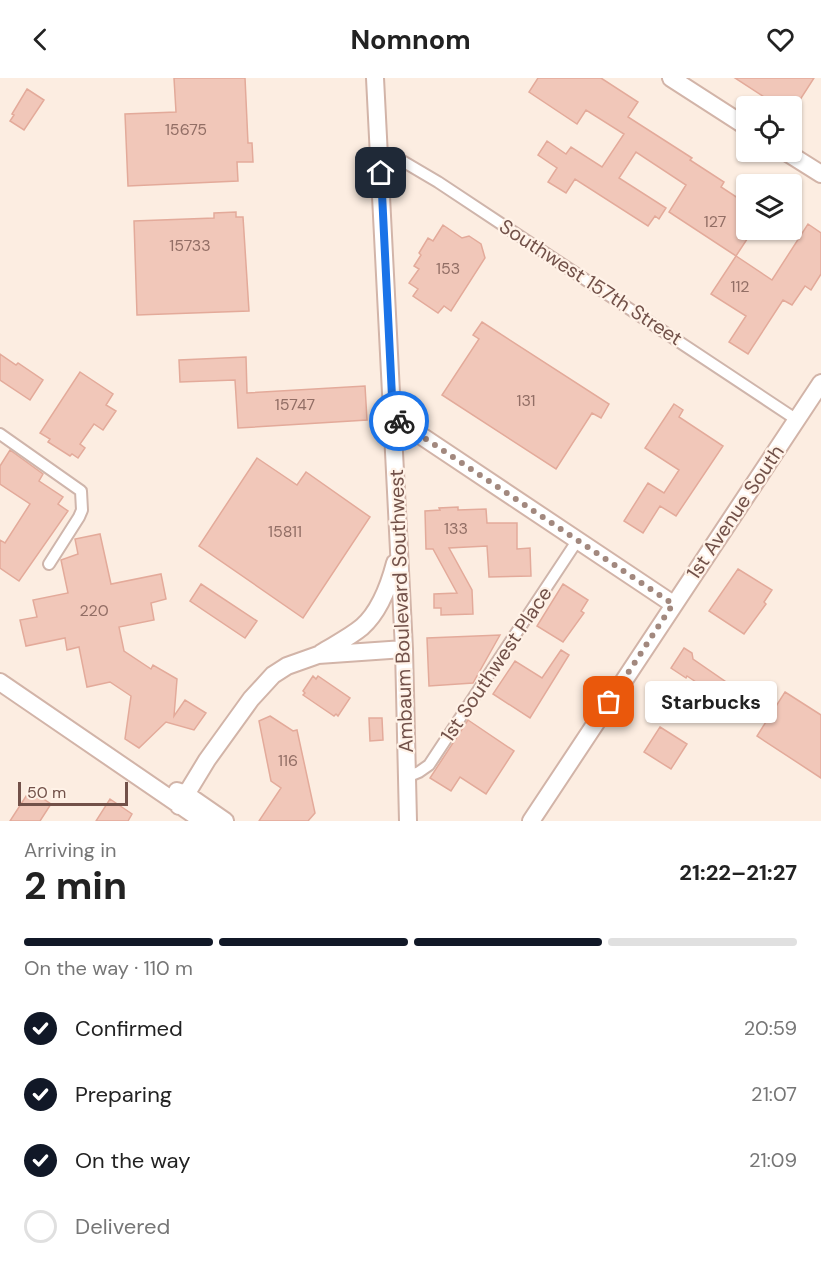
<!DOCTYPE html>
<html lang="en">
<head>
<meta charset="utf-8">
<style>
  :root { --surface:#fff; --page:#f2f2f2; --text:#222; --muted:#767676; --line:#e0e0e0; --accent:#111827 }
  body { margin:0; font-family:"DM Sans",sans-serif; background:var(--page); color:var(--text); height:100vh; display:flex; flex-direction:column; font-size:22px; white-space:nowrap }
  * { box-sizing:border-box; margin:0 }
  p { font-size:20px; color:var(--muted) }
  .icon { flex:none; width:33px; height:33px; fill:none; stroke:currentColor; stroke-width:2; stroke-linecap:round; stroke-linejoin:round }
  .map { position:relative; height:743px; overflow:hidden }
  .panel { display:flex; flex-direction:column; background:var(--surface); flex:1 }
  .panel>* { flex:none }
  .fabs { position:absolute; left:736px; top:18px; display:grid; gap:12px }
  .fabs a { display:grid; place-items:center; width:66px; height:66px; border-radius:6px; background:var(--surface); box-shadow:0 2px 4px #0004; font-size:30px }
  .scale { position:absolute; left:18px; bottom:15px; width:110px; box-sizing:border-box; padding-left:6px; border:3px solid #725149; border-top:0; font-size:16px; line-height:21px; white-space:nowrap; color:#725149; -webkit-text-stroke:4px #fff2e7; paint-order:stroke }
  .pin { position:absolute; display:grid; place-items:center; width:51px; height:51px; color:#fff; margin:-26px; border-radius:12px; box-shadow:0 3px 9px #0006 }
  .courier { position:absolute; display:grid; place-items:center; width:60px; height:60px; margin:-30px; border:4px solid #1a73e8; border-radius:50%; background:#fff; color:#222; box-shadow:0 2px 8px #0007 }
  .bubble { position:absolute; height:42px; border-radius:6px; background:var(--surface); box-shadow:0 2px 4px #0004; font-size:20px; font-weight:700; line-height:42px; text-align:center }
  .head em { font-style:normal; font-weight:700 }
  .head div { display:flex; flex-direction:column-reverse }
  .head { display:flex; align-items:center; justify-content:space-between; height:102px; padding:0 24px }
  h1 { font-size:39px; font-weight:700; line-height:45px }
  .bar { display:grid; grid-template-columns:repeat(4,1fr); gap:9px 6px; align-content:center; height:72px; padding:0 24px }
  .bar i { height:8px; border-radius:4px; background:var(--line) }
  .bar .current { background:var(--accent) }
  .bar p { grid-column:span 4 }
  ol { padding:0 24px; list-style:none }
  li { display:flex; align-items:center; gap:18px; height:66px }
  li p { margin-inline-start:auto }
  li .icon { padding:6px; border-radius:50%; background:var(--accent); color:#fff; stroke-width:4 }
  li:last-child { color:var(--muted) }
  li i { width:33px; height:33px; border:3px solid var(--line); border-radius:50% }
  header { display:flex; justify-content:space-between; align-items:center; height:78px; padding:0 24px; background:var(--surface); font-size:27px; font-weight:700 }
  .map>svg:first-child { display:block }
  .building { fill:#f1c7b9; stroke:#e3aa9a; stroke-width:1.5 }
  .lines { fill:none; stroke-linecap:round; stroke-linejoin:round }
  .street-casing { stroke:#cfb5ab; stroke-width:14 }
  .secondary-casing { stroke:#d2b4a8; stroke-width:20 }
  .street { stroke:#fff; stroke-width:10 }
  .secondary { stroke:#fff; stroke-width:16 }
  .done { stroke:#a2887e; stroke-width:6; stroke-dasharray:0 10.8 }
  .route { stroke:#1a73e8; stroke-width:8 }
  .labels { text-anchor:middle; stroke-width:4.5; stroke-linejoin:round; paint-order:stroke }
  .number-label { font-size:16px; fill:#926e65 }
  .street-label { font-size:20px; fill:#725149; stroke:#fff2e7 }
</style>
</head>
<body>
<header><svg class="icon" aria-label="back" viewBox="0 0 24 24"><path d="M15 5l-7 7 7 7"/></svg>Nomnom<svg class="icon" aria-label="heart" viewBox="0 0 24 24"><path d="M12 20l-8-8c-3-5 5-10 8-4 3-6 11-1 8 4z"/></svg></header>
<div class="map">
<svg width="821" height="743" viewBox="0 0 821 743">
  <rect width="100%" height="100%" fill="#fcede1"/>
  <path class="building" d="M174 0H245L248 65H252L253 84H237L238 103 128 108 125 36 176 34Z
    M538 0H601L638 24 628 39 692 80 690 82 724 104 721 109 747 126V152H753L736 178 669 134 686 107 636 74 619 100 666 130 659 141 655 138 648 148 575 101 566 115 548 104 557 90 538 77 547 63 566 76 571 69 602 89 624 56 586 32 577 46 529 14Z
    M735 0H814L796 28H778Z
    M27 11 44 22 24 52 10 43 14 37 12 36Z
    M236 134V139H243L249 233 137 237 134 143 214 140V135Z
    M808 146 821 155V196L811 212 805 208 792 227 783 222 748 276 729 264 746 238 711 216 736 178 772 202Z
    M443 147 462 160 469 158 481 166 485 180 451 233 444 228 438 235 413 218 418 211 409 205 419 191 414 188 421 177 419 175 428 160 433 163Z
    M482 244 609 326 601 340 592 335 556 391 442 317 479 261 473 257Z
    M0 276 16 287 18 285 43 302 30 322 0 302Z
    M246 279 247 315 365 308 367 342 238 350 235 302 180 304 179 282Z
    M80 294 113 316 106 327 116 333 103 352 94 346 80 366 85 370 78 380 72 376 70 378 48 364 50 361 40 355Z
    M674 326 683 332 679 339 723 368 676 438 660 428 643 455 624 443 648 405 664 415 679 392 645 370Z
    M10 372 43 396 39 403 63 419 58 426 68 433 19 503 0 490V462L5 465 30 426 0 406V388Z
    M257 380 297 407 306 394 370 439 303 540 199 468Z
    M458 429V432L486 431 487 445H517V471L530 470 531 498 489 499 487 468 449 470 472 512 473 536 441 537V530H434V516L457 515 433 471H426L425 433 440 432 439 430Z
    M100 456 111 506 161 496 166 521 151 525 154 542 119 549 124 573 151 591 153 587 177 601 174 638 185 622 206 635 194 652 166 644 139 670 125 661 131 618 110 604 87 609 79 569 67 572 65 560 26 568 20 542 37 539 33 522 68 515 61 482 78 476 75 461Z
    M738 491 772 512 764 524 766 526 744 556 709 533Z
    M201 506 257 543 245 560 190 523Z
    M563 506 588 522 581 533 584 535 563 564 537 548Z
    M500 557 473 605 429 608 427 560Z
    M684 570 692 575 693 581 729 606 720 620 687 598 686 600 671 590Z
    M561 572 569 577 530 640 493 616 515 583 542 600Z
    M313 598 316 601 318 598 350 620 338 638 336 636 334 638 303 617 305 615 303 613Z
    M785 614 821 637V700L757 658Z
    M270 638 293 653 297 652 315 735 308 743H259L281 710 271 703 259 643Z
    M369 640H382L383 662 370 663Z
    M468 642 514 673 486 716 460 699 451 713 430 700Z
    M660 649 687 666 671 691 644 674Z
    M30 712 51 726 40 743H10Z
    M110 721 132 736 128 743H96Z"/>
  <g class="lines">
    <g class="street-casing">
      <path id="street" d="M380 81H399L438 104 797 342
        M0 356 81 413 82 432 79 439 49 486
        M407 699 419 694 429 687 577 463"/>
    </g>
    <g class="secondary-casing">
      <path id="secondary" d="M375 0 404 571 408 743
        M671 0 747 49
        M786 74 821 96
        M393 339 673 526
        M321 575C334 567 350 559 362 549 380 533 389 508 395 485
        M0 604 203 743
        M177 713 186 716 225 743
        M179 728 207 682 251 621 273 597 287 588 318 577 404 571
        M531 743 821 305"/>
    </g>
    <use href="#street" class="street"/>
    <use href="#secondary" class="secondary"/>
  </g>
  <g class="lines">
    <path class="done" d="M399 343 673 526 609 624"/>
    <path class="route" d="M381 95 393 339 399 343"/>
  </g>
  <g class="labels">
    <g class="number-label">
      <text x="186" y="57">15675</text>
      <text x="715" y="149">127</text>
      <text x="190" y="173">15733</text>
      <text x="448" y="196">153</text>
      <text x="740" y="214">112</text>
      <text x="526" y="328">131</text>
      <text x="295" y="332">15747</text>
      <text x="456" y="456">133</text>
      <text x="285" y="459">15811</text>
      <text x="94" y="538">220</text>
      <text x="288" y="688">116</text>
    </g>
    <g class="street-label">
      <text transform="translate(591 204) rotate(33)" y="7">Southwest 157th Street</text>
      <text transform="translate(735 434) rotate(-56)" y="7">1st Avenue South</text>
      <text transform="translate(401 533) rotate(-92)" y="7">Ambaum Boulevard Southwest</text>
      <text transform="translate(496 586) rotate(-56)" y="7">1st Southwest Place</text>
    </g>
  </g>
</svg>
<div class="fabs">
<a><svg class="icon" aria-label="locate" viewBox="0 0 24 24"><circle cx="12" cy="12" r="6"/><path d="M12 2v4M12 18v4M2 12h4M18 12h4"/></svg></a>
<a><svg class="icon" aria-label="layers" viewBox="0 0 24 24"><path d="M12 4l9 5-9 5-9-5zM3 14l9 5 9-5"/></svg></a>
</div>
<div class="scale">50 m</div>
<div class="pin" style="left:609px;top:624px;background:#ea580c"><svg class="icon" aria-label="bag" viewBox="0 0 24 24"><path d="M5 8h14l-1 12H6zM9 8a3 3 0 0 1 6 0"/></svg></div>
<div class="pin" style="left:381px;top:95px;background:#1f2937"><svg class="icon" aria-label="home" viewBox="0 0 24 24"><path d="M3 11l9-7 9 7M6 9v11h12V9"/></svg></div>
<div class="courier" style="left:399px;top:343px"><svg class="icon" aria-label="bike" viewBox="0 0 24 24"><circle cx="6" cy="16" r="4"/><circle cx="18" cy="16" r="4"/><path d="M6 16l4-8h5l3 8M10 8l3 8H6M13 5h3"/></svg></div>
<div class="bubble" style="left:645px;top:603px;width:132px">Starbucks</div>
</div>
<section class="panel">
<div class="head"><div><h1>2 min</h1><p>Arriving in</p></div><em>21:22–21:27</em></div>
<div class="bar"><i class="current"></i><i class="current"></i><i class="current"></i><i></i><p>On the way · 110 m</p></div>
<ol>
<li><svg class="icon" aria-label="check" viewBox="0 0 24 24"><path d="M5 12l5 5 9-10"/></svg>Confirmed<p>20:59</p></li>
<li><svg class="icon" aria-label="check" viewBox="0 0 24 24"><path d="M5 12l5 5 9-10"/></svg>Preparing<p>21:07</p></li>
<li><svg class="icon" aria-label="check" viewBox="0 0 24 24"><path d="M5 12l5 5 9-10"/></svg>On the way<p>21:09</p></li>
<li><i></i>Delivered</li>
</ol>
</section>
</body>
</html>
